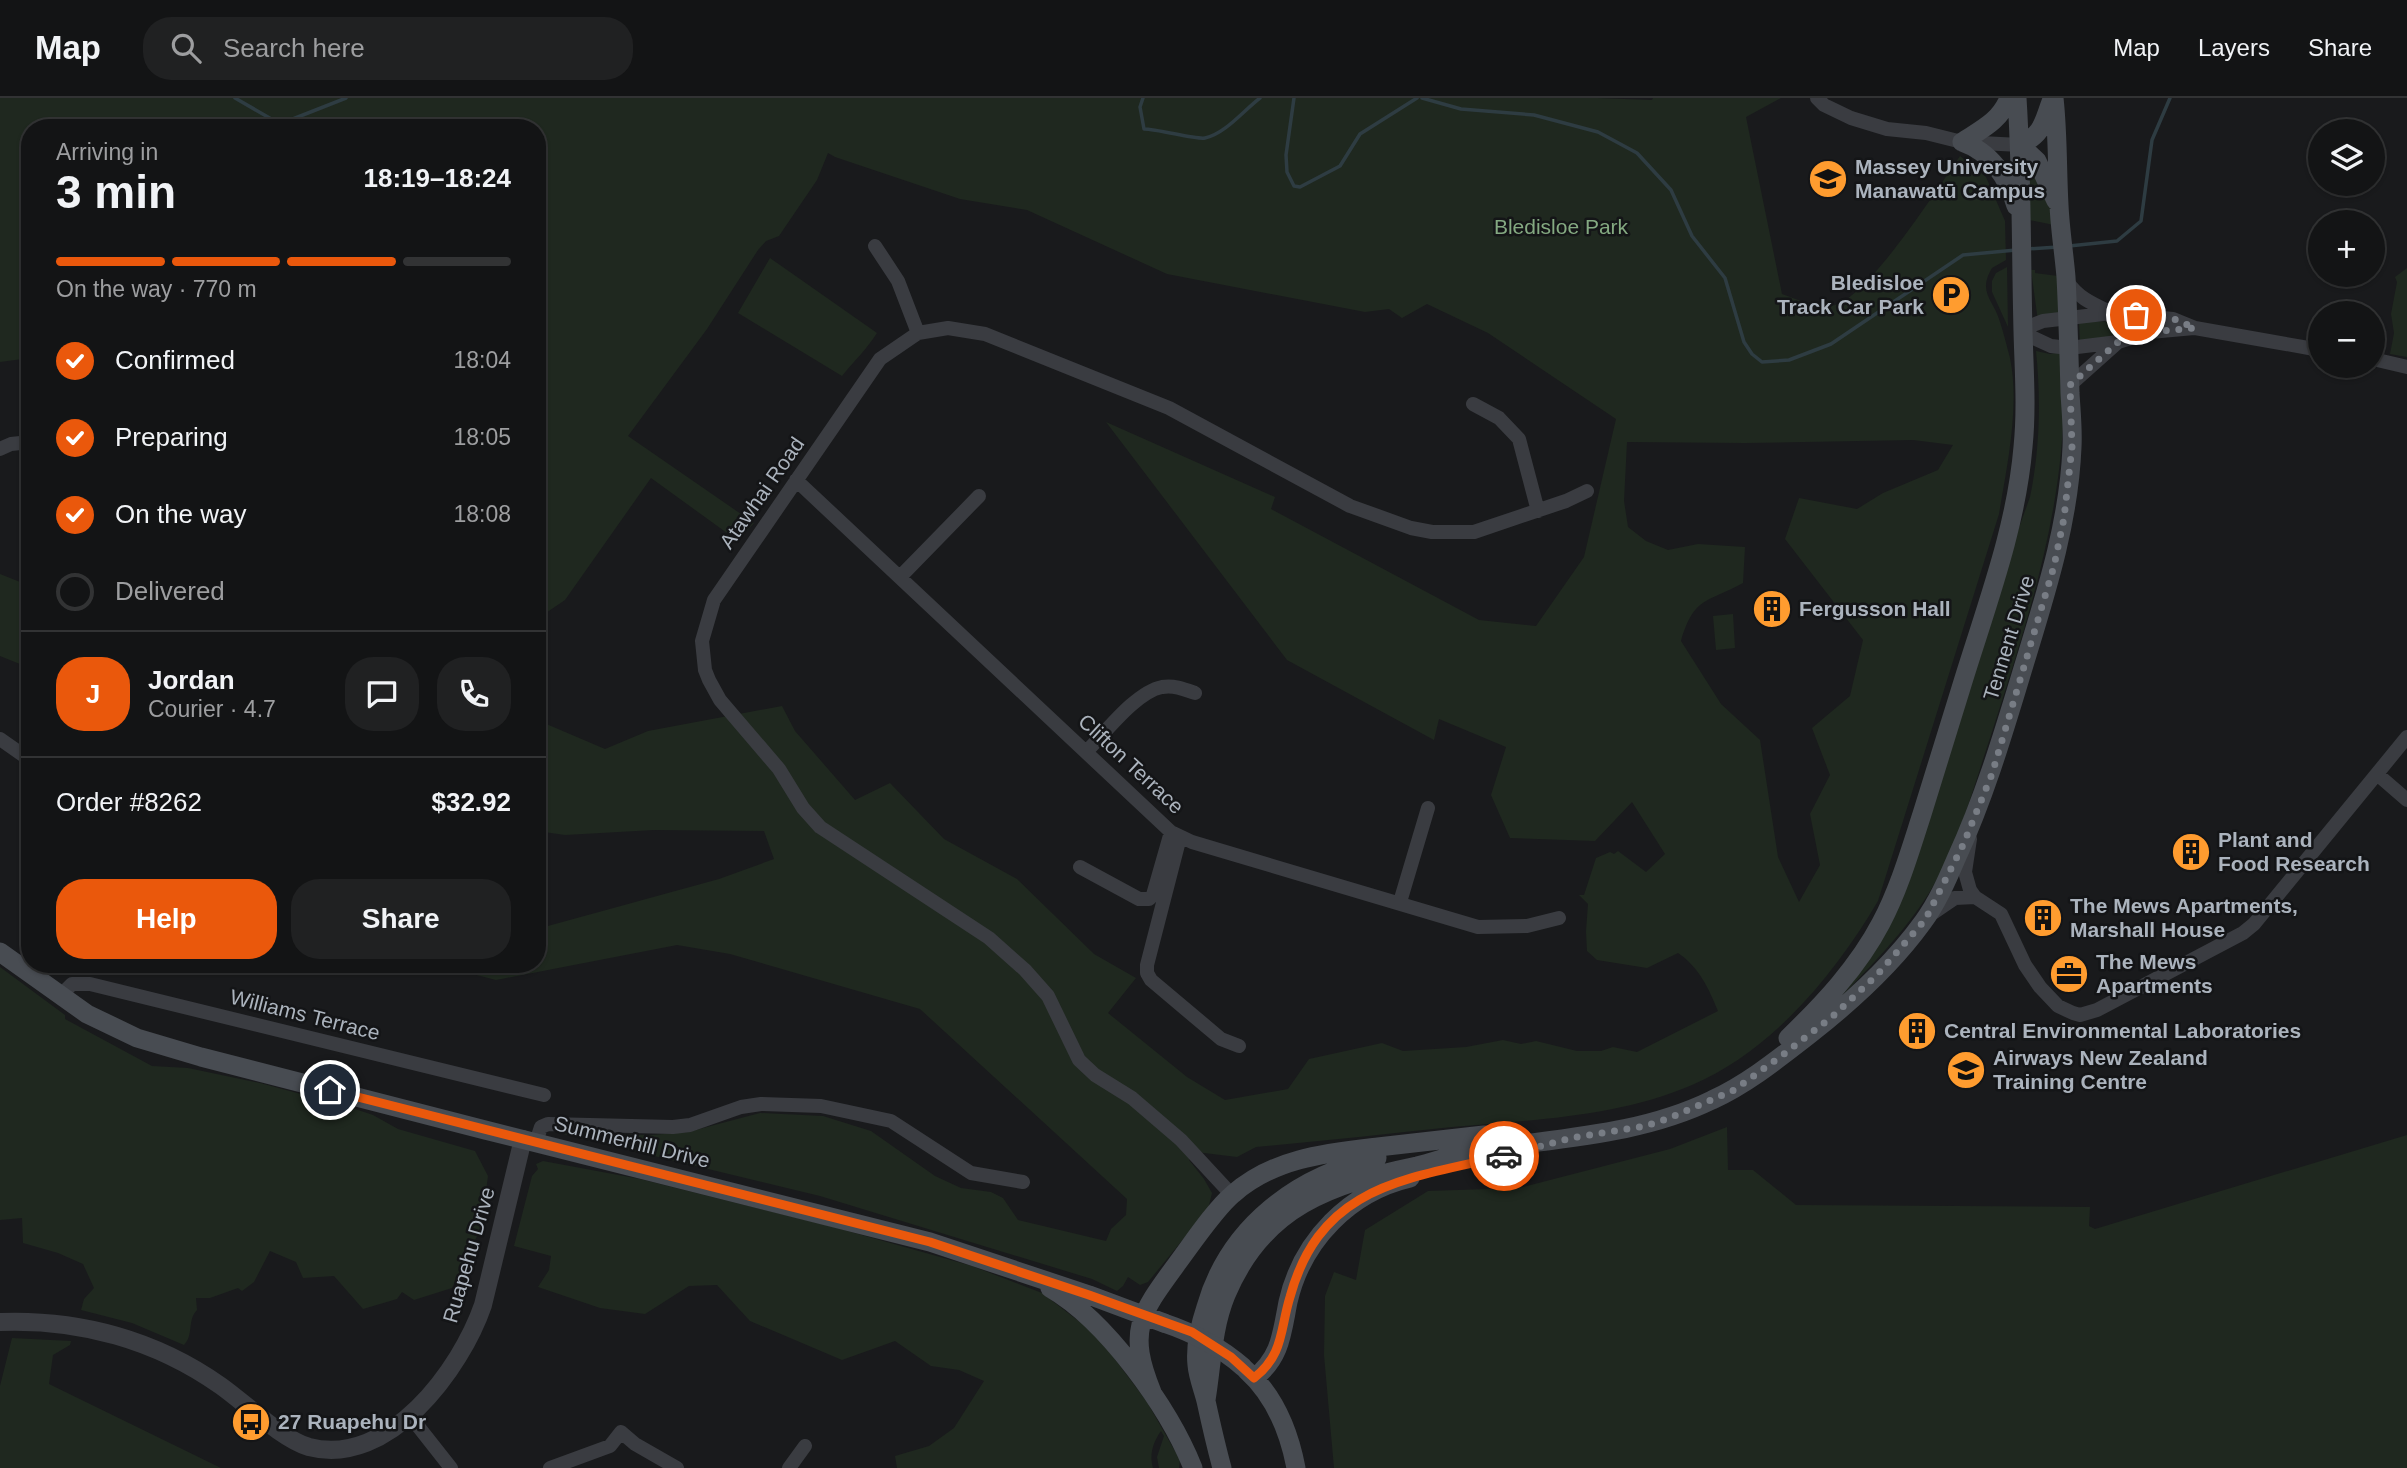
<!DOCTYPE html>
<html lang="en">
<head>
<meta charset="utf-8">
<style>
  :root { --surface:#131415; --page:#202122; --text:#f1f3f6; --muted:#9d9ea0; --line:#323334; --accent:#ea580c }
  body { margin:0; font-family:Helvetica,sans-serif; background:var(--page); color:var(--text); height:100vh; display:flex; flex-direction:column; font-size:26px; white-space:nowrap }
  * { box-sizing:border-box; margin:0 }
  p { font-size:23px; color:var(--muted) }
  .icon { flex:none; width:38px; height:38px; fill:none; stroke:currentColor; stroke-width:2; stroke-linecap:round; stroke-linejoin:round }
  .map { position:relative; flex:1; overflow:hidden }
  .panel { position:absolute; left:21px; top:21px; width:525px; height:854px; display:flex; flex-direction:column; background:var(--surface); border-radius:28px; box-shadow:0 2px 5px #0004,0 0 0 2px var(--line) }
  .panel>* { flex:none }
  .tools { position:absolute; left:2308px; top:21px; display:grid; gap:14px }
  .tools a { display:grid; place-items:center; width:77px; height:77px; border-radius:50%; background:var(--surface); box-shadow:0 2px 5px #0004,0 0 0 2px var(--line); font-size:35px }
  .pin { position:absolute; display:grid; place-items:center; width:60px; height:60px; color:#fff; margin:-30px; border:4px solid #fff; border-radius:50%; box-shadow:0 2px 7px #0007 }
  .courier { position:absolute; display:grid; place-items:center; width:70px; height:70px; margin:-35px; border:5px solid #ea580c; border-radius:50%; background:#fff; color:#222; box-shadow:0 2px 9px #0007 }
  .summary em { font-style:normal; font-weight:800 }
  .summary div { display:flex; flex-direction:column-reverse }
  .summary { display:flex; align-items:center; justify-content:space-between; height:119px; padding:0 35px }
  h1 { font-size:46px; font-weight:800; line-height:52px }
  .bar { display:grid; grid-template-columns:repeat(4,1fr); gap:10px 7px; align-content:center; height:84px; padding:0 35px }
  .bar i { height:9px; border-radius:5px; background:var(--line) }
  .bar .on { background:var(--accent) }
  .bar p { grid-column:span 4 }
  .line { display:flex; align-items:center; gap:18px; padding:0 35px; border-top:2px solid var(--line) }
  .line div { flex:1 }
  .round { display:grid; place-items:center; flex:none; width:74px; height:74px; border-radius:28px; background:var(--page) }
  ol { padding:0 35px; list-style:none }
  li { display:flex; align-items:center; gap:21px; height:77px }
  li p { margin-inline-start:auto }
  li .icon { padding:7px; border-radius:50%; background:var(--accent); color:#fff; stroke-width:4 }
  li:last-child { color:var(--muted) }
  li i { width:38px; height:38px; border:4px solid var(--line); border-radius:50% }
  .cta { display:flex; gap:14px; margin-top:auto; padding:14px 35px }
  .cta a { flex:1; height:80px; border-radius:28px; background:var(--accent); color:#fff; font-size:28px; font-weight:800; line-height:80px; text-align:center }
  .cta a+a { background:var(--page); color:var(--text) }
  header { display:flex; align-items:center; gap:42px; box-sizing:border-box; height:98px; padding:0 35px; background:var(--surface); border-bottom:2px solid var(--line) }
  header strong { font-size:33px }
  nav { display:flex; gap:38px; margin-inline-start:auto; font-size:24px }
  .search { width:490px; height:63px; background:var(--page); display:flex; align-items:center; gap:18px; box-sizing:border-box; padding:0 24px; border-radius:28px; color:var(--muted); font-size:26px }
  .map>svg:first-child { display:block }
  .green { fill:#1f281f; fill-rule:evenodd }
  .lines { fill:none; stroke-linecap:round; stroke-linejoin:round }
  .stream { stroke:#2e3c42; stroke-width:3.5 }
  .minor { stroke:#3a3c41; stroke-width:14 }
  .tertiary { stroke:#3a3c41; stroke-width:18 }
  .secondary { stroke:#484c52; stroke-width:19 }
  .secondary-bridge { stroke:#484c52; stroke-width:19 }
  .done { stroke:#787d85; stroke-width:7; stroke-dasharray:0 12.6 }
  .route { stroke:#ea580c; stroke-width:9 }
  .labels { text-anchor:middle; stroke-width:5; stroke-linejoin:round; paint-order:stroke }
  .poi-label { font-size:21px; font-weight:bold; fill:#abb3bd; stroke:#141517; text-anchor:start }
  .park-label { font-size:21px; fill:#84a981; stroke:#141517 }
  .street-label { font-size:21px; fill:#abb3bd; stroke:#141517 }
</style>
</head>
<body>
<header>
<strong>Map</strong>
<div class="search"><svg class="icon" aria-label="search" viewBox="0 0 24 24"><circle cx="10" cy="10" r="6"/><path d="M15 15l6 6"/></svg>Search here</div>
<nav><a>Map</a><a>Layers</a><a>Share</a></nav>
</header>
<div class="map">
<svg width="2407" height="1370" viewBox="0 0 2407 1370">
  <rect width="100%" height="100%" fill="#191a1c"/>
  <path class="green" d="M0 0H1597L1652 2 1653 0H1781L1746 19 1782 196C1797 201 1819 212 1835 207 1870 197 1937 91 1960 58L1986 79 2005 123 2006 162 1992 170C1977 195 1994 202 2000 224 2004 236 2007 249 2010 260 2020 308 2007 368 1999 416L1878 803C1835 876 1772 953 1692 987 1618 1019 1532 1022 1452 1029 1387 1036 1322 1043 1256 1049L1237 1059 1196 1054 1189 1062 1204 1081 1212 1095 1208 1111 1148 1184 1140 1187 1128 1179 1123 1188 1117 1193 1092 1181 820 1098 559 1035 651 1037 688 1034 760 1015 823 1018 871 1033 935 1078 961 1090 991 1094 1003 1100 1018 1122 1106 1143 1111 1131 1126 1117 1127 1101 920 911 730 856 677 847 496 882 434 866H537V831L719 781 774 761 764 733 654 732 565 737 537 733V622L605 651 648 633 782 608 795 633 855 702 890 685 944 741 1017 781 1094 856 1136 880 1108 915 1187 979 1225 1002 1288 991 1309 961 1382 945 1403 953 1466 949 1503 942 1521 946 1536 943 1577 953H1601L1613 949 1637 954 1718 913C1709 891 1699 869 1678 855L1647 870 1597 862 1587 853 1586 833 1588 806 1579 797H1584L1596 760 1610 754 1614 756 1618 753 1646 774 1665 756 1632 704 1595 743 1510 740 1491 697 1506 649 1439 621 1434 642 1287 562 1106 324 1275 399 1271 411 1479 522 1536 528 1584 459 1616 321 1488 235 1427 206 1402 220 1389 211 1365 214 1167 176 1027 112 960 101 835 59 828 55 817 82 779 138 766 143 758 152 707 231 628 338 754 425 738 443 651 380 565 502 537 521V30H30V260L0 264ZM1913 342 1953 347 1938 372 1883 395 1857 411 1799 400 1785 441 1863 542 1850 598 1812 630 1830 677 1810 716 1820 767 1799 804 1778 759 1760 642 1721 606 1681 543C1694 499 1706 505 1743 485L1745 449 1698 446 1668 452 1646 443 1628 429 1624 403 1627 344 1745 345Z
    M2026 58 2046 88 2054 127 2029 122Z
    M770 160 877 235C867 251 854 263 842 278L738 215Z
    M2007 169 2008 229 1992 194V183L1996 175Z
    M2407 170V259L2390 256 2394 235 2391 216 2397 184 2395 179Z
    M2031 172H2035V175L2058 178 2060 218 2038 223Z
    M2116 223 2118 238 2080 245 2079 224Z
    M2036 253 2050 256 2062 254C2073 387 2031 512 1991 637 1973 690 1959 747 1929 795 1902 838 1865 874 1829 911L1862 868 2030 399C2040 351 2041 301 2036 253Z
    M0 476 30 488V570L0 558Z
    M1733 516 1735 550 1716 552 1713 518Z
    M0 869 65 917V921L152 968 188 970 260 985 349 1009 373 1017 398 1031 475 1053 488 1078 481 1130 452 1190 414 1202 402 1194 397 1201 363 1211 334 1178 303 1180 296 1164 270 1153 254 1184 242 1193 238 1190 210 1200H196L197 1212C187 1222 194 1237 184 1247L132 1225 81 1212 84 1201 94 1190 83 1166 58 1155 23 1145 22 1120 0 1122Z
    M1727 1029 1728 1072H1753L1796 1107 2090 1109 2089 1128 2095 1131 2407 1037V1370H1334L1324 1257 1325 1198 1334 1174 1356 1182 1365 1132 1428 1093 1519 1090 1670 1051Z
    M543 1063 640 1081 837 1130 972 1168 1042 1195 1085 1228 1105 1248 1147 1304 1180 1362 1179 1370H1159L1157 1359 1164 1338 1161 1333C1153 1344 1149 1357 1153 1370H897L895 1358 929 1348 954 1330 984 1283 959 1272 931 1268 895 1243 842 1262 750 1223 717 1187 689 1188 645 1216 600 1210 538 1189 549 1172 551 1158 514 1148 532 1078 538 1071 536 1066Z
    M12 1240 71 1243 70 1247 53 1257 49 1286 221 1370H0V1288Z"/>
  <g class="lines">
    <path class="stream" d="M235 0 280 26 346 0
      M1143 0 1140 9 1144 31C1158 31 1197 42 1205 40 1225 36 1244 12 1260 0
      M1294 0 1286 57 1287 74 1294 88 1300 89 1340 68 1360 36 1417 0
      M1422 0 1461 11 1534 17 1598 34 1637 55 1671 92 1692 138 1725 180 1744 244 1752 256 1762 264 1789 262 1831 246 1963 157 2016 152
      M2069 148 2117 143 2141 123 2152 42 2170 0
      M2027 151 2058 149"/>
    <path class="minor" d="M1817 0 1824 7 1851 20 1887 31 1926 35 1962 44 2020 47
      M875 148 898 183 918 235
      M2067 183C2078 200 2093 206 2112 215
      M2023 235 2033 227 2043 223 2112 215 2173 221 2195 230 2320 252
      M2023 235 2051 248 2069 250 2118 244 2150 234 2194 230
      M2373 261 2407 269
      M2070 287 2117 245
      M1473 306 1499 320 1519 341 1538 413
      M0 351 11 346 30 344
      M796 382 1171 734 1192 744 1478 829 1527 828 1559 820
      M900 479 979 398
      M0 641 30 662
      M1087 653C1106 634 1136 594 1162 589 1174 587 1184 591 1195 595
      M2377 676 2407 702
      M1180 739 1147 867V875L1151 882 1221 941 1239 948
      M1970 741 1965 774 1970 792 1975 799 2001 816 2025 867 2040 889 2058 908 2073 915 2080 917 2097 912 2243 835 2254 826 2407 639
      M1080 769 1139 801H1149L1153 797 1171 734
      M1400 804 1428 710
      M1933 815 1955 800 1975 799
      M60 898 72 886H90L544 997
      M536 1044 541 1029 548 1026 673 1029 690 1027 741 1009 761 1006 821 1008 891 1023 971 1075 1023 1084
      M1232 1097 1181 1042 1132 1000 1095 977 1079 962 1048 898 1025 872 989 840 820 729 803 710 779 671 720 602 709 582 705 572 702 543 714 502 880 261 918 235 948 230 985 236 1169 310 1350 408 1411 430 1432 434H1474L1566 403 1587 393
      M410 1318 451 1370
      M550 1370 610 1348 621 1334 635 1346 677 1370
      M789 1370 805 1348"/>
    <path class="tertiary" d="M0 1224C80 1221 156 1242 221 1288 245 1305 282 1341 309 1349 389 1370 461 1271 483 1207L523 1041"/>
    <path class="secondary" d="M2051 4C2043 25 2043 36 2020 47L2037 63 2056 103
      M1962 44C1991 54 2008 80 2016 108
      M1962 44C1982 31 2000 23 2009 0
      M0 854 87 916 137 940 201 959 485 1032 930 1144 1089 1197 1164 1225
      M1788 940C1823 906 1858 869 1881 825 1899 791 1910 753 1922 716 1935 674 1948 632 1961 590 1985 511 2016 432 2023 349 2027 310 2024 272 2023 233 2021 155 2022 77 2017 0
      M1050 1190C1107 1223 1169 1310 1193 1370
      M1246 1272C1275 1298 1289 1333 1296 1370
      M1254 1280C1281 1260 1282 1234 1288 1204 1302 1142 1350 1094 1410 1080
      M1152 1294C1127 1233 1140 1216 1176 1167 1191 1147 1215 1111 1233 1096 1274 1060 1326 1055 1378 1049 1413 1045 1449 1041 1484 1037L1514 1038
      M1206 1302C1212 1266 1212 1231 1226 1197 1263 1108 1331 1086 1417 1068 1434 1064 1451 1057 1468 1054 1550 1040 1636 1039 1712 1002 1747 986 1778 961 1809 937 1850 905 1892 867 1923 824 1937 805 1947 782 1956 761 1985 698 2004 633 2024 567 2046 495 2069 424 2072 349 2073 331 2071 313 2070 295 2069 256 2068 217 2066 179 2064 155 2060 131 2059 107 2057 71 2058 36 2054 0
      M1222 1370C1216 1348 1211 1326 1206 1303 1203 1291 1198 1279 1197 1267 1195 1248 1200 1227 1206 1209 1229 1128 1298 1077 1377 1060"/>
    <path class="secondary-bridge" d="M1164 1225C1194 1235 1219 1248 1243 1269"/>
  </g>
  <g class="lines">
    <path class="done" d="M1504 1058 1571 1040 1645 1028 1667 1021 1734 992 1784 956 1833 918 1877 877 1925 822 1963 747 1992 676 2054 468 2064 420 2072 349 2070 287 2118 244 2150 234 2195 230 2174 221 2136 217"/>
    <path class="route" d="M330 992 930 1144 1089 1197 1192 1234 1231 1259 1254 1280C1284 1257 1280 1231 1290 1199 1321 1086 1407 1081 1504 1058"/>
  </g>
  <defs>
    <g id="university-disc" transform="scale(2.0125)"><circle r="9.5" fill="#ff9c2f" stroke="#141517"/><path d="M0-5L7-2L0 1L-7-2ZM-4 1L0 2.5L4 1V4Q0 6-4 4Z" fill="#111"/></g>
    <g id="parking-disc" transform="scale(2.0125)"><circle r="9.5" fill="#ff9c2f" stroke="#141517"/><path d="M-3.5-5.5H1a3.5 3.5 0 0 1 0 7H-1V5.5H-3.5ZM-1-3.4V-.6H.8a1.4 1.4 0 0 0 0-2.8Z" fill="#111"/></g>
    <g id="building-disc" transform="scale(2.0125)"><circle r="9.5" fill="#ff9c2f" stroke="#141517"/><path d="M-4-6H4V6H1V3H-1V6H-4ZM-2.5-4.3h1.7v1.8h-1.7ZM.8-4.3h1.7v1.8H.8ZM-2.5-1h1.7V.8h-1.7ZM.8-1h1.7V.8H.8Z" fill="#111"/></g>
    <g id="office-disc" transform="scale(2.0125)"><circle r="9.5" fill="#ff9c2f" stroke="#141517"/><path d="M-6-3h4V-5.5h4V-3h4V5H-6ZM-1-4.5V-3h2v-1.5ZM-6 0V1H6V0Z" fill="#111"/></g>
    <g id="bus-disc" transform="scale(2.0125)"><circle r="9.5" fill="#ff9c2f" stroke="#141517"/><path d="M-5-6H5V4H4V6H2V4H-2V6H-4V4H-5ZM-3.5-4V0h7V-4ZM-3.5 1.2v1.5H-2V1.2ZM2 1.2v1.5H3.5V1.2Z" fill="#111"/></g>
  </defs>
  <g fill-rule="evenodd">
    <use href="#university-disc" x="1828" y="81"/>
    <use href="#parking-disc" x="1951" y="197"/>
    <use href="#building-disc" x="1772" y="511"/>
    <use href="#building-disc" x="2191" y="754"/>
    <use href="#building-disc" x="2043" y="820"/>
    <use href="#office-disc" x="2069" y="876"/>
    <use href="#building-disc" x="1917" y="933"/>
    <use href="#university-disc" x="1966" y="972"/>
    <use href="#bus-disc" x="251" y="1324"/>
  </g>
  <g class="labels">
    <g class="poi-label">
      <text x="1855" y="76">Massey University<tspan x="1855" dy="24">Manawatū Campus</tspan></text>
      <text x="1924" y="192" text-anchor="end">Bledisloe<tspan x="1924" dy="24">Track Car Park</tspan></text>
      <text x="1799" y="518">Fergusson Hall</text>
      <text x="2218" y="749">Plant and<tspan x="2218" dy="24">Food Research</tspan></text>
      <text x="2070" y="815">The Mews Apartments,<tspan x="2070" dy="24">Marshall House</tspan></text>
      <text x="2096" y="871">The Mews<tspan x="2096" dy="24">Apartments</tspan></text>
      <text x="1944" y="940">Central Environmental Laboratories</text>
      <text x="1993" y="967">Airways New Zealand<tspan x="1993" dy="24">Training Centre</tspan></text>
      <text x="278" y="1331">27 Ruapehu Dr</text>
    </g>
    <g class="park-label">
      <text x="1561" y="136">Bledisloe Park</text>
    </g>
    <g class="street-label">
      <text transform="translate(762 395) rotate(-55)" y="7">Atawhai Road</text>
      <text transform="translate(2009 540) rotate(-73)" y="7">Tennent Drive</text>
      <text transform="translate(1131 666) rotate(43)" y="7">Clifton Terrace</text>
      <text transform="translate(305 917) rotate(14)" y="7">Williams Terrace</text>
      <text transform="translate(632 1044) rotate(14)" y="7">Summerhill Drive</text>
      <text transform="translate(469 1157) rotate(-74)" y="7">Ruapehu Drive</text>
    </g>
  </g>
</svg>
<div class="tools">
<a><svg class="icon" aria-label="layers" viewBox="0 0 24 24"><path d="M12 4l9 5-9 5-9-5zM3 14l9 5 9-5"/></svg></a>
<a>+</a>
<a>−</a>
</div>
<div class="pin" style="left:2136px;top:217px;background:#ea580c"><svg class="icon" aria-label="bag" viewBox="0 0 24 24"><path d="M5 8h14l-1 12H6zM9 8a3 3 0 0 1 6 0"/></svg></div>
<div class="pin" style="left:330px;top:992px;background:#1f2937"><svg class="icon" aria-label="home" viewBox="0 0 24 24"><path d="M3 11l9-7 9 7M6 9v11h12V9"/></svg></div>
<div class="courier" style="left:1504px;top:1058px"><svg class="icon" aria-label="car" viewBox="0 0 24 24"><path d="M5 17H2v-5l4-1 3-4h7l3 4 3 1v5h-3M9 17h6M6 11h13"/><circle cx="7" cy="17" r="2"/><circle cx="17" cy="17" r="2"/></svg></div>
<section class="panel">
<div class="summary"><div><h1>3 min</h1><p>Arriving in</p></div><em>18:19–18:24</em></div>
<div class="bar"><i class="on"></i><i class="on"></i><i class="on"></i><i></i><p>On the way · 770 m</p></div>
<ol>
<li><svg class="icon" aria-label="check" viewBox="0 0 24 24"><path d="M5 12l5 5 9-10"/></svg>Confirmed<p>18:04</p></li>
<li><svg class="icon" aria-label="check" viewBox="0 0 24 24"><path d="M5 12l5 5 9-10"/></svg>Preparing<p>18:05</p></li>
<li><svg class="icon" aria-label="check" viewBox="0 0 24 24"><path d="M5 12l5 5 9-10"/></svg>On the way<p>18:08</p></li>
<li><i></i>Delivered</li>
</ol>
<div class="line" style="height:126px"><b class="round" style="background:var(--accent);color:#fff">J</b><div><b>Jordan</b><p>Courier · 4.7</p></div><a class="round"><svg class="icon" aria-label="chat" viewBox="0 0 24 24"><path d="M4 5h16v11H9l-5 4z"/></svg></a><a class="round"><svg class="icon" aria-label="phone" viewBox="0 0 24 24"><path d="M5 4h4l2 5-3 2q2 4 5 5l2-3 5 2v4C11 20 4 13 5 4z"/></svg></a></div>
<div class="line" style="height:91px"><div>Order #8262</div><b>$32.92</b></div>
<div class="cta"><a>Help</a><a>Share</a></div>
</section>
</div>
</body>
</html>
